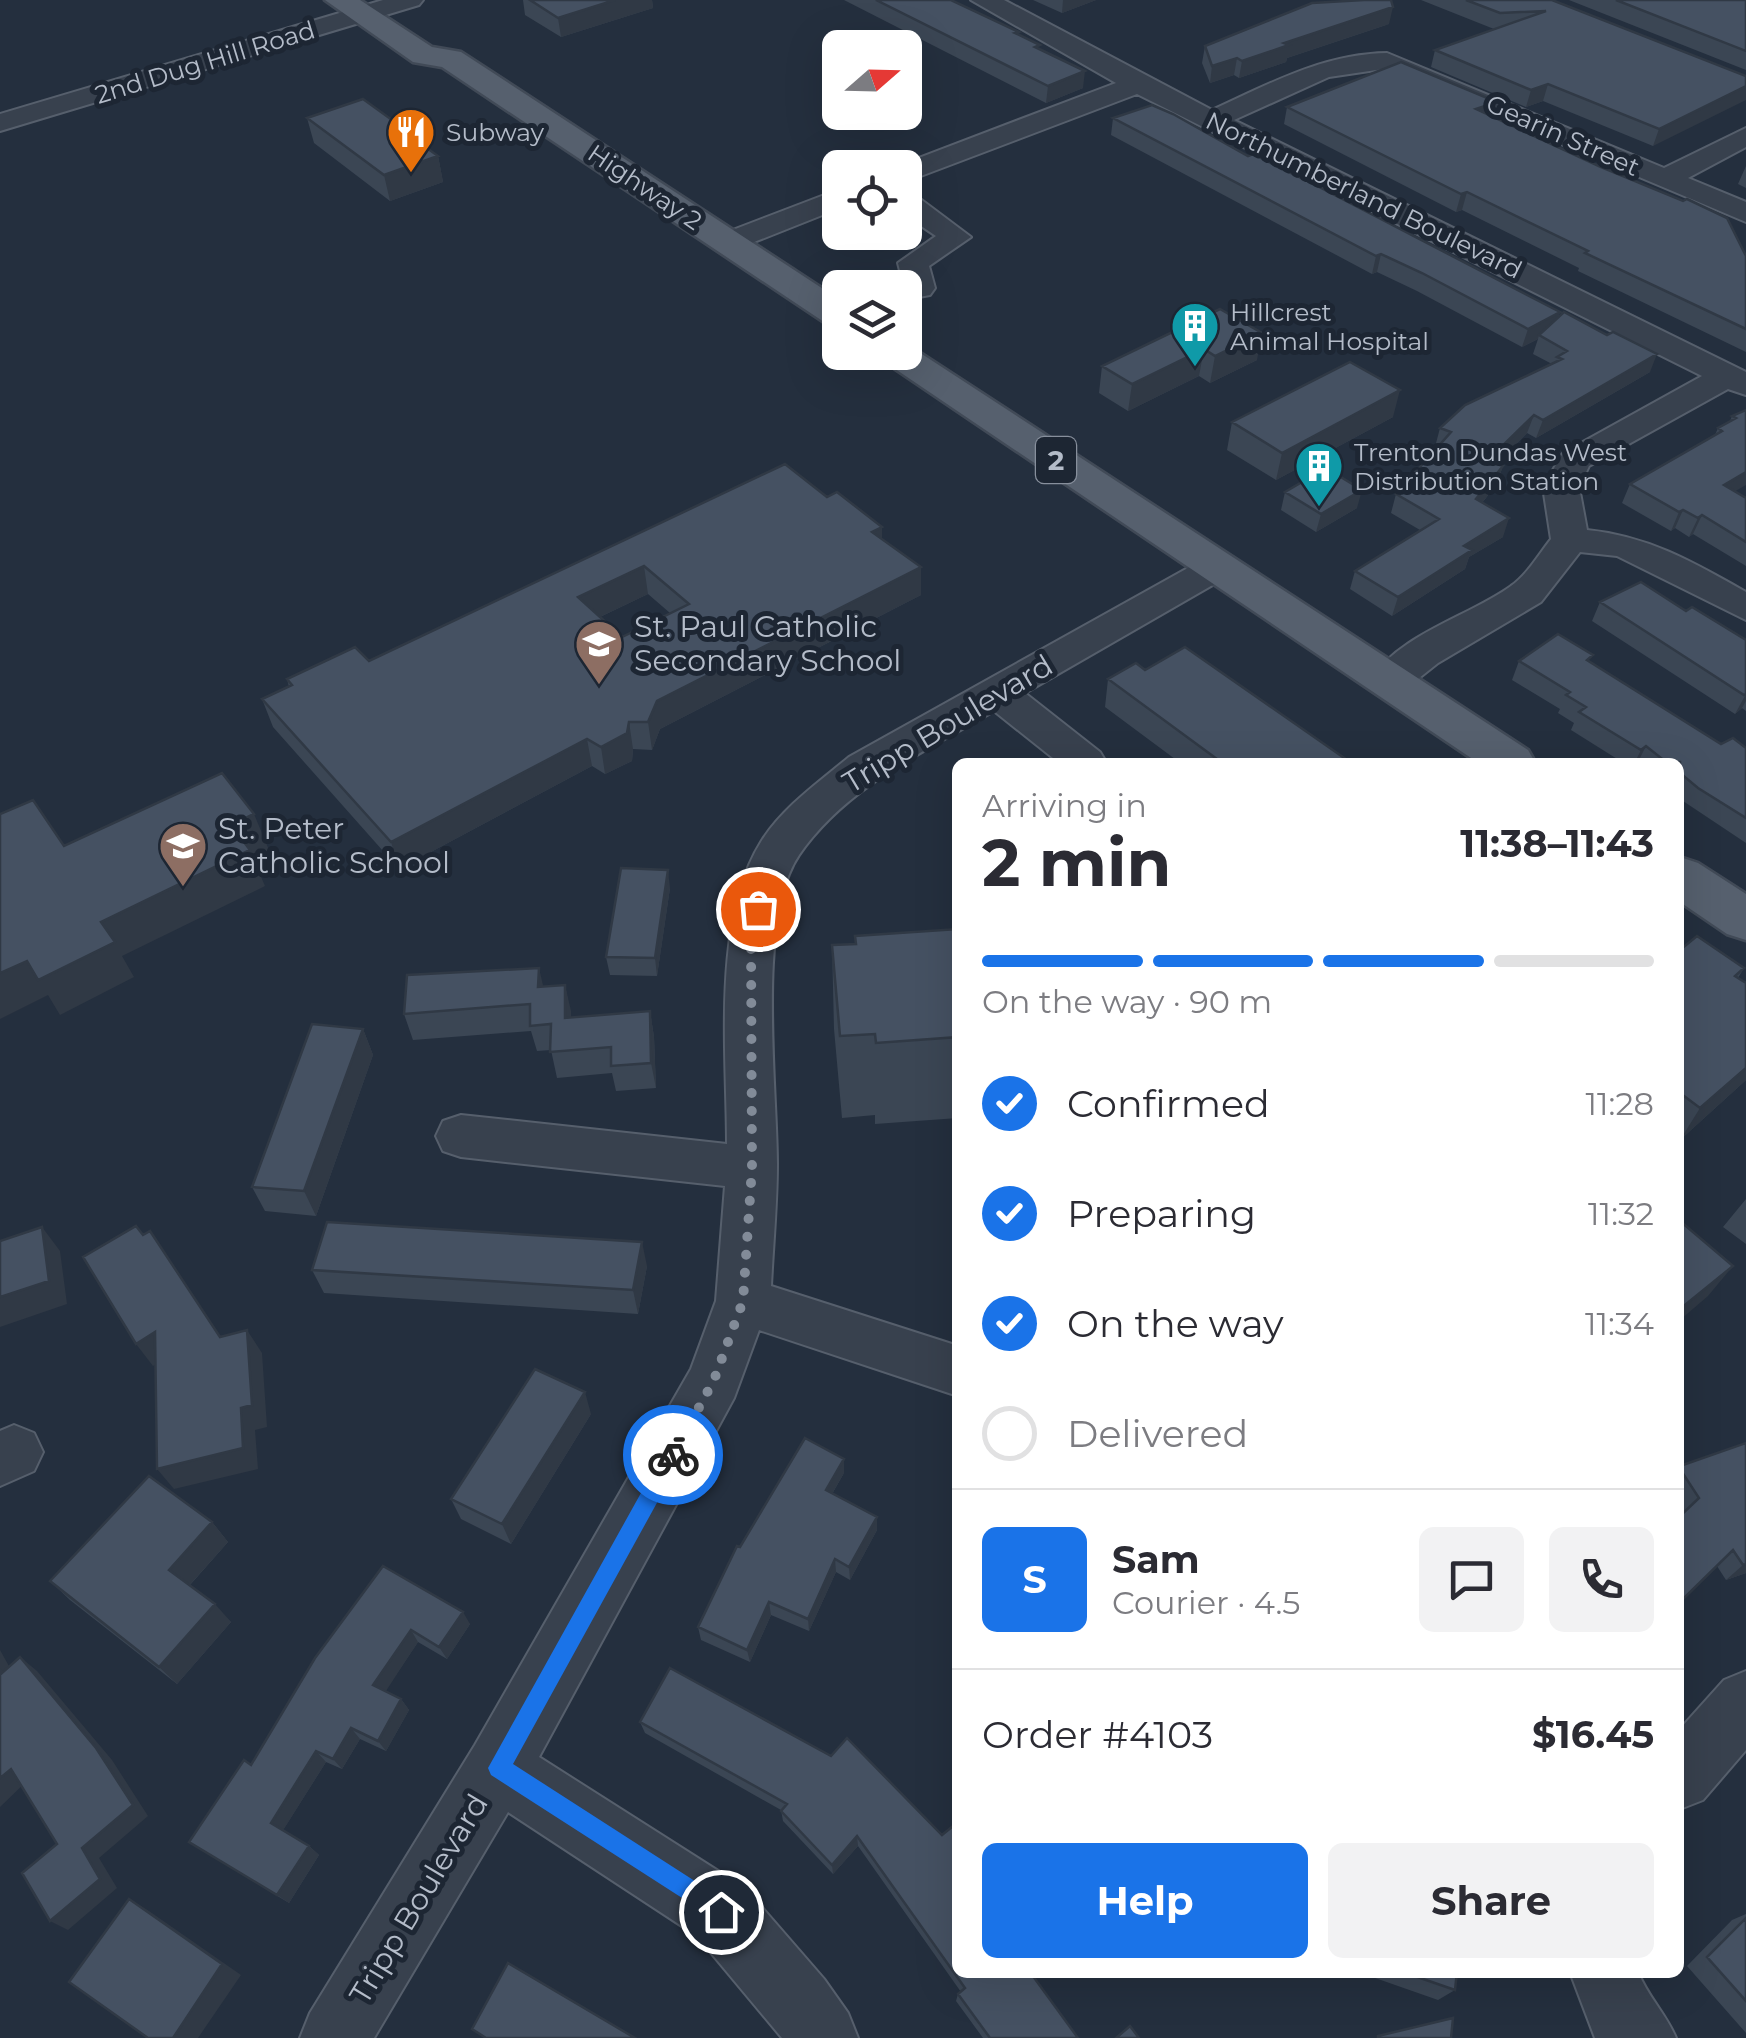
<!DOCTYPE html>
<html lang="en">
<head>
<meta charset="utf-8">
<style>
  :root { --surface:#fff; --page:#f2f2f3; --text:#2b2b33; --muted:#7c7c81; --line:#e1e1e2; --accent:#1a73e8 }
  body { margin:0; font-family:Montserrat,sans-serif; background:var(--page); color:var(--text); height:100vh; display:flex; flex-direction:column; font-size:38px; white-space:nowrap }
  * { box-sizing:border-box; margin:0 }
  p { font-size:32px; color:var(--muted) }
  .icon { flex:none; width:55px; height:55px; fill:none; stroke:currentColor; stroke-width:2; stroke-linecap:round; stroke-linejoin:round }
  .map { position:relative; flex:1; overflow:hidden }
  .details { position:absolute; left:952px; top:758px; width:732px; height:1220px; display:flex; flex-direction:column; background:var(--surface); border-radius:15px; box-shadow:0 10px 40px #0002 }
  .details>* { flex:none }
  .needle { width:65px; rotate:70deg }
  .fabs { position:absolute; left:822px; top:30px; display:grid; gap:20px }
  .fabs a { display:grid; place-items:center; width:100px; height:100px; border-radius:15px; background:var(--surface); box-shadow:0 10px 40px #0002; font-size:50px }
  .pin { position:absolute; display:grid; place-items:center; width:85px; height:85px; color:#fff; margin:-42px; border:5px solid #fff; border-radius:50%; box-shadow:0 2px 10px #0007 }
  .courier { position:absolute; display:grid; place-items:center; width:100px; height:100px; margin:-50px; border:8px solid #1a73e8; border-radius:50%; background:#fff; color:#222; box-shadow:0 2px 12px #0007 }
  .head em { font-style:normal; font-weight:700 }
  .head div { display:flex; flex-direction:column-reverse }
  .head { display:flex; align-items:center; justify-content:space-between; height:170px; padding:0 30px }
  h1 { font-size:65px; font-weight:700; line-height:75px }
  .bar { display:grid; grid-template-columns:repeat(4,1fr); gap:15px 10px; align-content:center; height:120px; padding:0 30px }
  .bar i { height:12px; border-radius:8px; background:var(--line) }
  .bar .current { background:var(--accent) }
  .bar p { grid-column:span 4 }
  .line { display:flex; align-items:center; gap:25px; padding:0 30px; border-top:2px solid var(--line) }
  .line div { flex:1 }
  .round { display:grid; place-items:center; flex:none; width:105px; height:105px; border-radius:15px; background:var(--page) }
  ol { padding:0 30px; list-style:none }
  li { display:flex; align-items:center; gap:30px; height:110px }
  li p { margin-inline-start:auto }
  li .icon { padding:10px; border-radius:50%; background:var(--accent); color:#fff; stroke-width:4 }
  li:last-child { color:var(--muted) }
  li i { width:55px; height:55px; border:5px solid var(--line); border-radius:50% }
  .primary-button { display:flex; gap:20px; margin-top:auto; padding:20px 30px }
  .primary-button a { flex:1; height:115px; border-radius:15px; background:var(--accent); color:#fff; font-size:40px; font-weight:700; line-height:115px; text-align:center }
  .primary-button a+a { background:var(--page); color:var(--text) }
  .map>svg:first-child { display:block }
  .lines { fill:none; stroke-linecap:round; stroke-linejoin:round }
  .minor-casing { stroke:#565f6c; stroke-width:4 }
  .major-casing { stroke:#414a57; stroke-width:5 }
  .minor { fill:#38414e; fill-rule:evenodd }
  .major { fill:#56606e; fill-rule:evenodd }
  .wall { fill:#3b4654; fill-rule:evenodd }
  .shaded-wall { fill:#303945 }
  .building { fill:#455162; stroke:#303945; stroke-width:2.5; fill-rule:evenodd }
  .route { fill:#1a73e8 }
  .done { stroke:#828b98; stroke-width:10; stroke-dasharray:0 18 }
  .labels { text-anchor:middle; stroke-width:10; stroke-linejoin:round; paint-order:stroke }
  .far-street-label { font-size:25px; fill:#b4bcc9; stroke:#1d2633 }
  .far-poi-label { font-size:25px; fill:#b4bcc9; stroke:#1d2633; text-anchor:start }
  .shield { fill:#1d2633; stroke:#878f9c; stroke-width:2.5 }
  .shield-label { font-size:28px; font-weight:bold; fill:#b4bcc9 }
  .poi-label { font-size:30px; fill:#b4bcc9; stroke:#1d2633; text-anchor:start }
  .street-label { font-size:30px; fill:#b4bcc9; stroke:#1d2633 }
</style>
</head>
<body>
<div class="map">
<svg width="1746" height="2038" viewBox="0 0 1746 2038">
  <rect width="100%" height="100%" fill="#242f3e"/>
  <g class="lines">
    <g class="minor-casing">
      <path id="minor" d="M383 0H423L419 5 0 131V114Z
        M971 0H1004L1212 110C1269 84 1323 54 1387 53L1664 168 1746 128V147L1688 178 1746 202V222L1383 69 1329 77 1234 120 1746 372V395L1728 389 1589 466 1579 487 1587 530C1648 536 1693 562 1746 592V620L1617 556 1580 552 1541 602 1438 663 1404 690 1390 694 1376 690 1370 681C1399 634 1468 617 1511 586 1527 575 1539 554 1551 539L1543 487 1563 453 1702 376 1137 94 905 182V168L895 167 1116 83Z
        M840 189V208L739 248H717L713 242 717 236Z
        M905 192 915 195 971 237 929 266 935 288 930 295 919 297 905 290 898 263 936 236 905 215Z
        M1217 555 1230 559 1236 567 1230 575 1025 693 1100 752 1106 762H1058L994 711C925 751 846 787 799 855 756 918 777 1086 777 1164 777 1204 773 1245 771 1286L958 1346V1396L759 1330 734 1398 539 1757 745 1888 824 1979 848 2013 858 2038H782L697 1936 508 1812 374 2038H300L310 2013 475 1745 691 1369 716 1301 725 1186 461 1157 443 1151 436 1136 443 1121 461 1115 727 1144C727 1054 712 920 761 842 782 808 819 782 849 757L1204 559Z
        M14 1425 34 1433 43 1452 34 1471 0 1486V1431Z
        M1746 1671V1750L1703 1800 1680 1809V1729L1724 1680Z
        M1570 1972H1638C1648 1997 1666 2014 1676 2038H1595Z"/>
    </g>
    <g class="major-casing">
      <path id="major" d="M325 0H360L432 47 461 52 840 300V327L827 324 442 67 413 62Z
        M905 343 1528 750 1535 762H1477L882 360 876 352H905Z
        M1680 857 1698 863 1746 894V940L1727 934 1680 902Z"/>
    </g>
    <use href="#minor" class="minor"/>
    <use href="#major" class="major"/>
  </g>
  <path class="wall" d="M523 0H652L653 8 561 37 525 15Z
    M844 0H951L1019 32 1018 35 1040 49 1083 88 1046 103Z
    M1033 0H1096L1062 13Z
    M1421 0H1551L1746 76 1653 146 1543 101 1526 107 1431 67 1435 50 1494 29Z
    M1569 0H1746V70Z
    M1389 24 1287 58 1286 62 1239 78 1234 75 1210 83 1202 63 1205 46Z
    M1497 102 1493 117 1746 256V352L1578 271 1579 268 1462 210 1456 212 1284 124 1287 107Z
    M307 118 399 125 400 129 438 156 443 182 390 201 314 143Z
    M1113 118 1248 156 1560 312 1558 318 1650 372 1536 438 1527 433 1496 464 1503 466 1496 485 1482 503 1503 537 1469 557 1465 569 1392 616 1350 589 1355 571 1420 530 1391 513 1396 494 1437 448 1435 447 1440 428 1552 364 1533 354 1538 339 1522 347 1417 291 1377 272 1372 274 1111 135Z
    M1746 166V188L1738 184Z
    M840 189V229L827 221 826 195Z
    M845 232H883L860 242Z
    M1220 309 1257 360 1210 383 1199 376 1128 411 1099 393 1102 366Z
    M1746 410 1735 491 1746 498V566L1693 534 1689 537 1675 528 1671 531 1622 503 1630 484 1715 435 1718 428 1730 421 1732 416Z
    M1393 417 1276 480 1227 450 1232 422Z
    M1285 492 1357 508 1316 532 1281 510Z
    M827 497 882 527V539L921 595 660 729 652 750 633 749 632 761 605 774 592 766 399 869 273 727 262 699 289 687 287 679 369 661ZM648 594 670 613 622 637 600 617Z
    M1600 602 1686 611 1746 640V711L1742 708 1735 714 1592 621Z
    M1519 661 1590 662 1721 744 1746 748V843L1680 799V762H1622L1571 730 1574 723 1558 713 1560 709 1512 680Z
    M1145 670 1350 762H1179L1105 707 1108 679Z
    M670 888 657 976 610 975 606 957Z
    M958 929V1118L875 1124V1115L842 1118 834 1029 832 945 855 944V936Z
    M1680 950 1744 968 1738 978 1746 983V1080L1680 1140Z
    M565 985 571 1017 650 1011 654 1037 656 1088 616 1091 612 1073 557 1078 551 1050 537 1051 531 1031 413 1040 404 1014 543 987Z
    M363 1029 373 1055 316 1216 265 1211 252 1187Z
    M1746 1199V1244L1723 1227Z
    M647 1266 638 1314 324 1293 312 1270Z
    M591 1414 511 1544 461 1519 451 1499Z
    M1746 1443V1573L1726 1580 1680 1509V1466Z
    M844 1473 832 1494 877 1517V1530L850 1580 836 1572 809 1631 771 1615 750 1662 701 1640 698 1627 740 1547Z
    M212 1522 228 1542 190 1585 231 1622 177 1684 70 1600 50 1581Z
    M383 1566 470 1624 447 1659 418 1642 385 1691 401 1699 409 1710 386 1751 360 1739 342 1769 326 1762 283 1830 309 1846 319 1855 289 1903 189 1842 251 1765Z
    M640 1722 831 1756 958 1972 1078 2038H983L956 2001 958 1994 961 1992 858 1846 833 1874 783 1821 781 1810 645 1733Z
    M1746 1914V2033L1687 1966 1732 1920Z
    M1358 1972H1457L1455 1990 1438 2000Z"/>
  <path class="shaded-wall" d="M615 0H652L653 8 561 37 558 18Z
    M1063 0H1096L1062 13Z
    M1393 7 1389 24 1287 58 1286 62 1239 78 1242 61 1284 43Z
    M1237 58 1234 75 1210 83 1212 66Z
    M1085 71 1083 88 1046 103 1048 86Z
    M1548 84 1543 101 1526 107 1531 90Z
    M1746 86V100L1653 146 1659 129Z
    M1497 102 1492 119 1476 109Z
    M438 156 443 182 390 201 384 175Z
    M1467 192 1462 210 1456 212 1461 194Z
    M860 232H883L860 242Z
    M1381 254 1377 272 1372 274 1376 256Z
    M1560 312 1553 330 1539 335 1538 339 1522 347 1528 329Z
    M1262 333 1257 360 1210 383 1215 356Z
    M1204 349 1199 376 1128 411 1132 384Z
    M1657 354 1650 372 1536 438 1543 420Z
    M1400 390 1393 417 1276 480 1282 453Z
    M1534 415 1527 433 1481 479 1487 461Z
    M1503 466 1496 485 1470 518 1476 499Z
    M1746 472V485L1715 503 1724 485Z
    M1362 490 1357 508 1316 532 1321 514Z
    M1683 510 1675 528 1671 531 1679 512Z
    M1702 515 1693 534 1689 537 1698 518Z
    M1509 518 1503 537 1469 557 1465 569 1392 616 1398 597 1464 546Z
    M882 527V555L872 532Z
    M644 566 648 594 583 625 578 597Z
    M921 567V595L660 729 652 750 648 722 657 701Z
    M1746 694V701L1742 708 1735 714Z
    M629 722 633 749 632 761 605 774 601 747Z
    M587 739 592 766 399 869 391 842Z
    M1646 746 1638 762H1635L1641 750Z
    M254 814 269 850 253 858 265 886 122 956 134 977 60 1015 48 995 0 1019V973L101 922 231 825Z
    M668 870 670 888 657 976 655 958Z
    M539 968 545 994 538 987Z
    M565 985 571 1011V1044L565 1018Z
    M650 1011 654 1037 656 1088 651 1063Z
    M363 1029 373 1055 316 1216 304 1191Z
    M1746 1068V1080L1680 1140 1700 1108Z
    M42 1227 60 1251 67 1304 0 1327V1297Z
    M642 1242 647 1266 638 1314 633 1290Z
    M1733 1266 1708 1296 1680 1320V1309Z
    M247 1330 262 1353 267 1427 255 1430 258 1469 174 1489 157 1469 241 1408Z
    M155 1332 172 1354 153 1366 136 1344Z
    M585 1392 591 1414 511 1544 502 1524Z
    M844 1459V1473L826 1504V1490Z
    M877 1517V1530L850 1580 849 1567Z
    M212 1522 228 1542 186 1589 169 1570Z
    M835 1559 836 1572 809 1631 808 1619Z
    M1746 1564V1573L1726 1580 1743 1565Z
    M769 1602 771 1615 750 1662 747 1650Z
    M215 1604 231 1622 177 1684 159 1667Z
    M463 1612 470 1624 447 1659 439 1647Z
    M411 1630 418 1642 382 1697 373 1685Z
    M0 1650 20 1686 2 1673 0 1669Z
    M20 1657 37 1671 112 1760 148 1816 99 1858 117 1888 68 1930 50 1921 82 1848Z
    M401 1699 409 1710 386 1751 378 1741Z
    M351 1728 360 1739 342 1769 333 1759Z
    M316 1751 326 1762 282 1832 271 1823Z
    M11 1769 28 1780 0 1807V1778Z
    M857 1836 858 1846 833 1874 832 1865Z
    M309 1846 319 1855 289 1903 277 1895Z
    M129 1899 149 1911 241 1975 198 2038H173Z"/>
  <path class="building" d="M530 0H615L558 18Z
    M876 0H951L1019 32 1015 33 1040 45 1035 47 1085 71 1048 86Z
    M1364 0H1391L1393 7 1284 43 1289 45 1242 61 1237 58 1212 66 1205 46 1312 3Z
    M1466 0H1552L1746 76V86L1659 129 1548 84 1531 90 1435 50 1546 11 1500 13Z
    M1616 0H1746V51Z
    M1401 62 1497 102 1476 109 1601 167 1683 201 1687 199 1727 218 1746 256V329L1585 253 1588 251 1467 192 1461 194 1287 107Z
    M363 99 399 125 396 126 438 156 384 175 307 118Z
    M1152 105 1173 114 1248 156 1253 154 1323 189 1560 312 1528 329 1422 273 1381 254 1376 256 1113 118Z
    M840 189V203L826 195Z
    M1220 309 1262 333 1215 356 1204 349 1132 384 1102 366Z
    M1564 312 1607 335 1613 332 1657 354 1543 420 1534 415 1487 461 1503 466 1476 499 1509 518 1464 546 1472 550 1398 597 1355 571 1439 519 1396 494 1451 432 1440 428 1465 405 1562 359 1557 357 1567 351 1539 335Z
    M1350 362 1400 390 1282 453 1232 422Z
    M1746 410V472L1724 485 1746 498V542L1702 515 1698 518 1683 510 1679 512 1630 484 1722 431 1718 428 1736 418 1732 416Z
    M785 464 827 497 837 492 882 527 872 532 921 567 657 701 648 722H629L627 733 601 747 587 739 391 842 262 699 292 685 287 679 355 647 369 661ZM644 566 689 604 622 637 578 597Z
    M1326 468 1362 490 1321 514 1285 492Z
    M1641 582 1686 611 1692 607 1746 640V694L1744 695 1600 602Z
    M1558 634 1593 655 1587 660 1721 744 1733 738 1746 748V818L1698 788 1680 773V762H1666L1646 746 1641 750 1579 712 1586 707 1566 695 1570 692 1519 661Z
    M1185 647 1350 762H1221L1108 679 1136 663 1145 670Z
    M222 773 254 814 231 825 250 850 101 922 115 942 38 980 27 961 0 973V814L33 800 64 846Z
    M621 868 668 870 655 958 606 957Z
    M958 929V1037L876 1043 875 1034 840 1036 832 945 856 944 855 936Z
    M1697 936 1744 968 1735 976 1746 983V1068L1700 1108 1680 1093V950Z
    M539 968 538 987 565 985V1018L650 1011 651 1063 611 1066V1047L550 1052 551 1024 530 1026V1004L404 1014 407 975Z
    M312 1024 363 1029 304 1191 252 1187Z
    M1680 1221 1733 1266 1680 1309Z
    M327 1222 642 1242 633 1290 312 1270Z
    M136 1226 143 1235 150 1231 220 1337 247 1330 252 1405 241 1408 243 1448 157 1469 155 1332 136 1344 83 1257Z
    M42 1227 49 1281 0 1297V1241Z
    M535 1369 585 1392 502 1524 451 1499Z
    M805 1438 844 1459 826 1490 877 1517 849 1567 835 1559 808 1619 769 1602 747 1650 698 1627 737 1546 740 1547Z
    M1746 1443V1564L1743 1565 1733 1550 1680 1602V1516L1699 1498 1680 1469V1466Z
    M149 1476 212 1522 169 1570 215 1604 159 1667 50 1581Z
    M383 1566 463 1612 439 1647 411 1630 373 1685 401 1699 378 1741 351 1728 333 1759 316 1751 271 1823 309 1846 277 1895 189 1842 244 1760 251 1765 315 1658Z
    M20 1657 96 1748 133 1805 82 1848 100 1879 50 1921 22 1873 57 1844 11 1769 0 1778V1669L2 1673Z
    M670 1668 831 1756 847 1738 942 1835 958 1822V1972H1030L1078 2038H990L958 1994 965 1988 857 1836 832 1865 781 1811 787 1804 640 1722Z
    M129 1899 222 1964 173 2038H148L69 1982Z
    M1746 1918V2001L1707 1957Z
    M508 1963 635 2038H486L472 2029Z
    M1403 1972H1457L1455 1990Z
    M1453 2018 1451 2038H1378V2036Z
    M1130 2026 1139 2038H1116Z"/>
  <path class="route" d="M673 1445 683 1455 680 1461 513 1764 729 1903 732 1912 729 1920 721 1923 491 1775 488 1768 666 1448Z"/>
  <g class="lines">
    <path class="done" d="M673 1455 714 1380 743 1301 752 1168 751 936 758 909"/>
  </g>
  <defs>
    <g id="restaurant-pin" transform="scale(2.5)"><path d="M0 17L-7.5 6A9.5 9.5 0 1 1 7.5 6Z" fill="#e8710a" stroke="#1d2633"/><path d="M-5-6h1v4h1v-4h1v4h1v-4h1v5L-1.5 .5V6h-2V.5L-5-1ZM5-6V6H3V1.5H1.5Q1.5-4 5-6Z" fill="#fff"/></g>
    <g id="building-pin" transform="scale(2.5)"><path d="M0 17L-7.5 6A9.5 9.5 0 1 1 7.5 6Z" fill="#0f9aa8" stroke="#1d2633"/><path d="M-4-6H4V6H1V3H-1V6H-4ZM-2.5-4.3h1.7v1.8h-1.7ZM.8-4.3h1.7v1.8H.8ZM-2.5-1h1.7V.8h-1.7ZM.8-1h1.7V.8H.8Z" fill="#fff"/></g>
    <g id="school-pin" transform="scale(2.5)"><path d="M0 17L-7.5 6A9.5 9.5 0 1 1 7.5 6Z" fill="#8d6e63" stroke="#1d2633"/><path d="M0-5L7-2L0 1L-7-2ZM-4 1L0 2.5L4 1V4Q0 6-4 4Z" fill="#fff"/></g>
  </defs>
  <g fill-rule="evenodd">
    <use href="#restaurant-pin" x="411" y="132"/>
    <use href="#building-pin" x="1195" y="326"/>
    <use href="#building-pin" x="1319" y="466"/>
    <use href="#school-pin" x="599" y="644"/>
    <use href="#school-pin" x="183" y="846"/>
  </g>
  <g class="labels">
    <g class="far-street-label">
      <text transform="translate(205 62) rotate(-17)" y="9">2nd Dug Hill Road</text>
      <text transform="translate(1563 135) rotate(24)" y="9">Gearin Street</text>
      <text transform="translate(645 187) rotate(34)" y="9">Highway 2</text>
      <text transform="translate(1364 195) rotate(26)" y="9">Northumberland Boulevard</text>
    </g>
    <g class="far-poi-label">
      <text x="446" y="141">Subway</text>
      <text x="1230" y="321">Hillcrest<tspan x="1230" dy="29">Animal Hospital</tspan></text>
      <text x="1354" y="461">Trenton Dundas West<tspan x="1354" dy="29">Distribution Station</tspan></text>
    </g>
    <rect class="shield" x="1036" y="437" width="40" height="46" rx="8"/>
    <g class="shield-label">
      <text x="1056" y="470">2</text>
    </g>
    <g class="poi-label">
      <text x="634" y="637">St. Paul Catholic<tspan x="634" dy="34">Secondary School</tspan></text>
      <text x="218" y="839">St. Peter<tspan x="218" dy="34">Catholic School</tspan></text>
    </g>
    <g class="street-label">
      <text transform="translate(948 724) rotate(-31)" y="10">Tripp Boulevard</text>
      <text transform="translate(419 1899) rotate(-59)" y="10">Tripp Boulevard</text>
    </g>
  </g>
</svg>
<div class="fabs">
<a><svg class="needle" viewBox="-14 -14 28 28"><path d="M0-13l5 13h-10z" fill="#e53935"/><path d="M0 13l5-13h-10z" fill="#7c7c81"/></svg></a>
<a><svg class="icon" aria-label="locate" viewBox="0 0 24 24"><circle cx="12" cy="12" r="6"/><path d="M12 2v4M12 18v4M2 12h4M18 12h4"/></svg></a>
<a><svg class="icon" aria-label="layers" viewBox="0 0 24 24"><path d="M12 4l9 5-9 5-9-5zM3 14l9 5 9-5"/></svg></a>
</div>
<div class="pin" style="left:758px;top:909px;background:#ea580c"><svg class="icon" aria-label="bag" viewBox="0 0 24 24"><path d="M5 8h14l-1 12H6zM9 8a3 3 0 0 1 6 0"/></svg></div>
<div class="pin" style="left:721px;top:1912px;background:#1f2937"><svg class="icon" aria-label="home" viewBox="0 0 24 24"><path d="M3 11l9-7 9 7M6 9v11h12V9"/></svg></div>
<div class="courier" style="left:673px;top:1455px"><svg class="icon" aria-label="bike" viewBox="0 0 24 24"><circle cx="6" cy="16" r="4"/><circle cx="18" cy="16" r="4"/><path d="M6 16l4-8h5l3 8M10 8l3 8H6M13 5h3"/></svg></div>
<section class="details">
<div class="head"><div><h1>2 min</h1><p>Arriving in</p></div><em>11:38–11:43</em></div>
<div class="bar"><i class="current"></i><i class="current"></i><i class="current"></i><i></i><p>On the way · 90 m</p></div>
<ol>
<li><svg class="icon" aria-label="check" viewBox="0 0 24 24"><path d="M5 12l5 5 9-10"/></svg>Confirmed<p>11:28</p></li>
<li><svg class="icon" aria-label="check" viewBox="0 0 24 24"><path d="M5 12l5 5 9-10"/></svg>Preparing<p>11:32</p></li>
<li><svg class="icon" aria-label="check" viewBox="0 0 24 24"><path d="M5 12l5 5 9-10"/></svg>On the way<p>11:34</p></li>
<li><i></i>Delivered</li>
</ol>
<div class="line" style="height:180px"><b class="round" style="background:var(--accent);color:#fff">S</b><div><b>Sam</b><p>Courier · 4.5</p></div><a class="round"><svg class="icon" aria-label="chat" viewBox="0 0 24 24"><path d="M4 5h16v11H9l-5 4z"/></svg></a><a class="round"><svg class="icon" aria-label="phone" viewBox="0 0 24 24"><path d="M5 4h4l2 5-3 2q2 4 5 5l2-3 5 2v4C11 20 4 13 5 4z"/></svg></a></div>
<div class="line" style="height:130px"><div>Order #4103</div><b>$16.45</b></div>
<div class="primary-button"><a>Help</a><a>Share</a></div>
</section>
</div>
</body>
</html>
